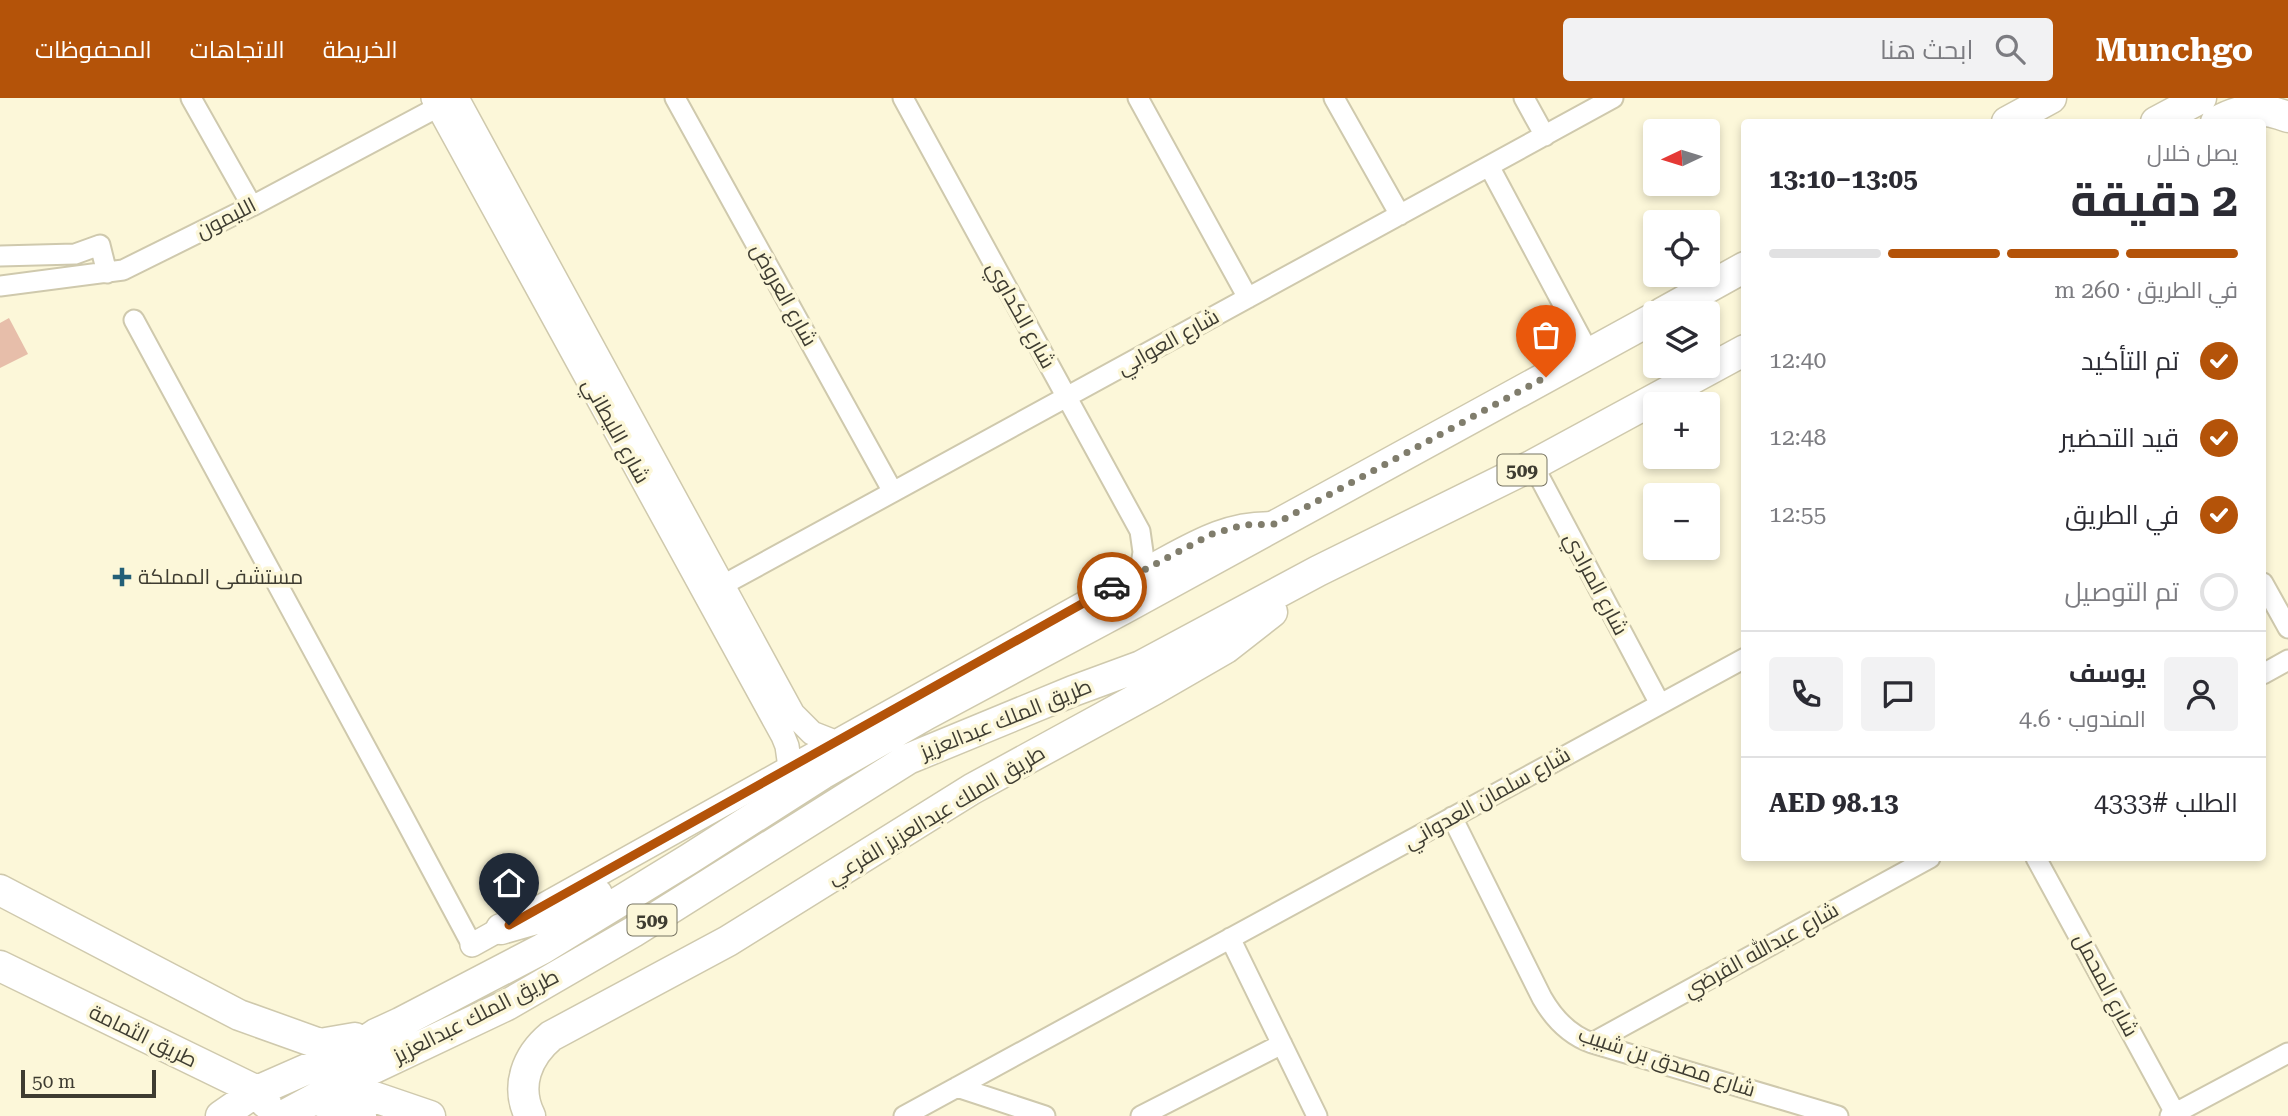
<!DOCTYPE html>
<html lang="ar">
<head>
<meta charset="utf-8">
<style>
  :root { --surface:#fff; --page:#f2f2f3; --text:#2b2b33; --muted:#7c7c81; --line:#e1e1e2; --accent:#b45309 }
  body { margin:0; font-family:"Roboto Serif",Cairo,serif; background:var(--page); color:var(--text); direction:rtl; height:100vh; display:flex; flex-direction:column; font-size:26px; white-space:nowrap }
  * { box-sizing:border-box; margin:0 }
  p { font-size:23px; color:var(--muted) }
  .icon { flex:none; width:38px; height:38px; fill:none; stroke:currentColor; stroke-width:2; stroke-linecap:round; stroke-linejoin:round }
  .map { position:relative; flex:1; overflow:hidden; direction:ltr }
  .sheet { position:absolute; left:1741px; top:21px; width:525px; height:742px; display:flex; flex-direction:column; background:var(--surface); border-radius:7px; box-shadow:0 4px 10px #0003; direction:rtl }
  .sheet>* { flex:none }
  .needle { width:46px; rotate:266deg }
  .buttons { position:absolute; left:1643px; top:21px; display:grid; gap:14px }
  .buttons a { display:grid; place-items:center; width:77px; height:77px; border-radius:7px; background:var(--surface); box-shadow:0 4px 10px #0003; font-size:35px }
  .scale { position:absolute; left:21px; bottom:18px; width:135px; box-sizing:border-box; padding-left:7px; border:4px solid #3e3c31; border-top:0; font-size:19px; line-height:24px; white-space:nowrap; color:#3e3c31; -webkit-text-stroke:5px #fcf7d9; paint-order:stroke }
  .pin { position:absolute; display:grid; place-items:center; width:60px; height:60px; color:#fff; margin:-72px -30px; border-radius:50% 50% 50% 0; rotate:-45deg; box-shadow:0 0 7px #0007 }
  .pin .icon { rotate:45deg }
  .courier { position:absolute; display:grid; place-items:center; width:70px; height:70px; margin:-35px; border:5px solid #b45309; border-radius:50%; background:#fff; color:#222; box-shadow:0 2px 9px #0007 }
  .overview em { font-style:normal; font-weight:700 }
  .overview div { display:flex; flex-direction:column-reverse }
  .overview { display:flex; align-items:center; justify-content:space-between; height:119px; padding:0 28px }
  h1 { font-size:46px; font-weight:700; line-height:52px }
  .bar { display:grid; grid-template-columns:repeat(4,1fr); gap:10px 7px; align-content:center; height:84px; padding:0 28px }
  .bar i { height:9px; border-radius:5px; background:var(--line) }
  .bar .current { background:var(--accent) }
  .bar p { grid-column:span 4 }
  .line { display:flex; align-items:center; gap:18px; padding:0 28px; border-top:2px solid var(--line) }
  .line div { flex:1 }
  .round { display:grid; place-items:center; flex:none; width:74px; height:74px; border-radius:7px; background:var(--page) }
  ol { padding:0 28px; list-style:none }
  li { display:flex; align-items:center; gap:21px; height:77px }
  li p { margin-inline-start:auto }
  li .icon { padding:7px; border-radius:50%; background:var(--accent); color:#fff; stroke-width:4 }
  li:last-child { color:var(--muted) }
  li i { width:38px; height:38px; border:4px solid var(--line); border-radius:50% }
  header { display:flex; align-items:center; gap:42px; box-sizing:border-box; height:98px; padding:0 35px; background:var(--accent); color:#fff }
  header strong { font-size:33px }
  nav { display:flex; gap:38px; margin-inline-start:auto; font-size:24px }
  .search { width:490px; height:63px; background:var(--page); display:flex; align-items:center; gap:18px; box-sizing:border-box; padding:0 24px; border-radius:7px; color:var(--muted); font-size:26px }
  .map>svg:first-child { display:block }
  .green { fill:#e7beaa }
  .lines { fill:none; stroke-linecap:round; stroke-linejoin:round }
  .minor-casing { stroke:#cfc9ad; stroke-width:23 }
  .tertiary-casing { stroke:#cfc9ad; stroke-width:26 }
  .primary-casing { stroke:#cfc9ad; stroke-width:33 }
  .minor { stroke:#fff; stroke-width:19 }
  .tertiary { stroke:#fff; stroke-width:23 }
  .primary { stroke:#fff; stroke-width:30 }
  .done { stroke:#807d6c; stroke-width:7; stroke-dasharray:0 12.6 }
  .route { stroke:#b45309; stroke-width:9 }
  .poi-dot { fill:#235f77; stroke:#fcf7d9; stroke-width:2.5 }
  .labels { text-anchor:middle; stroke-width:7; stroke-linejoin:round; paint-order:stroke }
  .shield { fill:#fcf7d9; stroke:#777463; stroke-width:2 }
  .shield-label { font-size:19px; font-weight:bold; fill:#3e3c31 }
  .street-label { font-size:21px; fill:#3e3c31; stroke:#fcf7d9 }
  .poi-label { font-size:21px; fill:#3e3c31; stroke:#fcf7d9; text-anchor:start }
</style>
</head>
<body>
<header>
<strong>Munchgo</strong>
<div class="search"><svg class="icon" aria-label="search" viewBox="0 0 24 24"><circle cx="10" cy="10" r="6"/><path d="M15 15l6 6"/></svg>ابحث هنا</div>
<nav><a>الخريطة</a><a>الاتجاهات</a><a>المحفوظات</a></nav>
</header>
<div class="map">
<svg width="2288" height="1018" viewBox="0 0 2288 1018">
  <rect width="100%" height="100%" fill="#fcf7d9"/>
  <path class="green" d="M9 220 28 256 0 270V225Z"/>
  <g class="lines">
    <g class="minor-casing">
      <path id="minor" d="M191 0 252 108
        M675 0 893 394
        M903 0 1140 433 1143 454 1140 474
        M1138 0 1248 200
        M1334 0 1400 117
        M1524 0 1545 38
        M1489 68 1589 255
        M0 158 75 156 100 147 107 175
        M0 188 123 172 252 108 438 9
        M134 222C247 431 361 638 472 847
        M1533 367 1660 606
        M2263 485 2288 530
        M723 487 1613 0
        M2263 576 2288 562
        M1452 719 1542 900C1554 921 1569 937 1592 945L1838 1018
        M2036 760 2175 1015
        M1230 840 1317 1018
        M1592 945 1930 760
        M957 989 1045 1018
        M904 1018 1745 560
        M1141 1018 1282 946
        M2170 1018 2288 955"/>
    </g>
    <g class="tertiary-casing">
      <path id="tertiary" d="M433 0 783 638 787 648 790 669
        M457 0 793 616 812 635 835 644
        M472 847 1140 474C1185 451 1223 423 1275 426"/>
    </g>
    <g class="primary-casing">
      <path id="primary" d="M2007 24 2051 0
        M2156 24 2201 0
        M2216 24C2241 10 2260 8 2288 19
        M1662 215 1745 169
        M0 792 239 917 320 946 355 940
        M501 831 567 812 597 796
        M0 868 257 993 266 1005
        M339 987 430 1018
        M315 1001 361 1018
        M221 1018 257 993 355 950 376 936 400 925 542 851 689 761 822 676 927 616 1123 511 1656 219
        M283 1018 353 980 507 907 633 834 908 661 1073 593 1141 568 1318 473 1533 367 1745 252
        M530 1018C515 988 527 958 551 938L728 843 972 691 1155 591 1226 550 1272 514"/>
    </g>
    <use href="#minor" class="minor"/>
    <use href="#tertiary" class="tertiary"/>
    <use href="#primary" class="primary"/>
  </g>
  <g class="lines">
    <path class="done" d="M1112 489 1212 436 1243 427 1275 426 1546 279"/>
    <path class="route" d="M509 827 1112 489"/>
  </g>
  <path class="poi-dot" d="M118.5 468.5h7v7h7v7h-7v7h-7v-7h-7v-7h7z"/>
  <g class="labels">
    <g class="shield">
      <rect x="1497.5" y="356.5" width="49" height="31" rx="5"/>
      <rect x="627.5" y="806.5" width="49" height="31" rx="5"/>
    </g>
    <g class="shield-label">
      <text x="1522" y="379">509</text>
      <text x="652" y="829">509</text>
    </g>
    <g class="street-label">
      <text transform="translate(226 120) rotate(-27)" y="7">الليمون</text>
      <text transform="translate(784 197) rotate(61)" y="7">شارع العروض</text>
      <text transform="translate(1021 217) rotate(61)" y="7">شارع الكداوي</text>
      <text transform="translate(1168 244) rotate(-29)" y="7">شارع العوابي</text>
      <text transform="translate(616 333) rotate(61)" y="7">شارع الليطاني</text>
      <text transform="translate(1596 486) rotate(62)" y="7">شارع المرادي</text>
      <text transform="translate(1006 621) rotate(-22)" y="7">طريق الملك عبدالعزيز</text>
      <text transform="translate(1487 700) rotate(-29)" y="7">شارع سلمان العدواني</text>
      <text transform="translate(936 717) rotate(-31)" y="7">طريق الملك عبدالعزيز الفرعي</text>
      <text transform="translate(1761 852) rotate(-29)" y="7">شارع عبدالله الفرضي</text>
      <text transform="translate(2106 887) rotate(62)" y="7">شارع المحمل</text>
      <text transform="translate(476 918) rotate(-27)" y="7">طريق الملك عبدالعزيز</text>
      <text transform="translate(143 938) rotate(26)" y="7">طريق الثمامة</text>
      <text transform="translate(1667 964) rotate(18)" y="7">شارع مصدق بن شبيب</text>
    </g>
    <g class="poi-label">
      <text x="138" y="486">مستشفى المملكة</text>
    </g>
  </g>
</svg>
<div class="buttons">
<a><svg class="needle" viewBox="-14 -14 28 28"><path d="M0-13l5 13h-10z" fill="#e53935"/><path d="M0 13l5-13h-10z" fill="#7c7c81"/></svg></a>
<a><svg class="icon" aria-label="locate" viewBox="0 0 24 24"><circle cx="12" cy="12" r="6"/><path d="M12 2v4M12 18v4M2 12h4M18 12h4"/></svg></a>
<a><svg class="icon" aria-label="layers" viewBox="0 0 24 24"><path d="M12 4l9 5-9 5-9-5zM3 14l9 5 9-5"/></svg></a>
<a>+</a>
<a>−</a>
</div>
<div class="scale">50 m</div>
<div class="pin" style="left:1546px;top:279px;background:#ea580c"><svg class="icon" aria-label="bag" viewBox="0 0 24 24"><path d="M5 8h14l-1 12H6zM9 8a3 3 0 0 1 6 0"/></svg></div>
<div class="pin" style="left:509px;top:827px;background:#1f2937"><svg class="icon" aria-label="home" viewBox="0 0 24 24"><path d="M3 11l9-7 9 7M6 9v11h12V9"/></svg></div>
<div class="courier" style="left:1112px;top:489px"><svg class="icon" aria-label="car" viewBox="0 0 24 24"><path d="M5 17H2v-5l4-1 3-4h7l3 4 3 1v5h-3M9 17h6M6 11h13"/><circle cx="7" cy="17" r="2"/><circle cx="17" cy="17" r="2"/></svg></div>
<section class="sheet">
<div class="overview"><div><h1>2 دقيقة</h1><p>يصل خلال</p></div><em>13:05–13:10</em></div>
<div class="bar"><i class="current"></i><i class="current"></i><i class="current"></i><i></i><p>في الطريق · 260 m</p></div>
<ol>
<li><svg class="icon" aria-label="check" viewBox="0 0 24 24"><path d="M5 12l5 5 9-10"/></svg>تم التأكيد<p>12:40</p></li>
<li><svg class="icon" aria-label="check" viewBox="0 0 24 24"><path d="M5 12l5 5 9-10"/></svg>قيد التحضير<p>12:48</p></li>
<li><svg class="icon" aria-label="check" viewBox="0 0 24 24"><path d="M5 12l5 5 9-10"/></svg>في الطريق<p>12:55</p></li>
<li><i></i>تم التوصيل</li>
</ol>
<div class="line" style="height:126px"><a class="round"><svg class="icon" aria-label="person" viewBox="0 0 24 24"><circle cx="12" cy="8" r="4"/><path d="M4 21q1-7 8-7t8 7"/></svg></a><div><b>يوسف</b><p>المندوب · 4.6</p></div><a class="round"><svg class="icon" aria-label="chat" viewBox="0 0 24 24"><path d="M4 5h16v11H9l-5 4z"/></svg></a><a class="round"><svg class="icon" aria-label="phone" viewBox="0 0 24 24"><path d="M5 4h4l2 5-3 2q2 4 5 5l2-3 5 2v4C11 20 4 13 5 4z"/></svg></a></div>
<div class="line" style="height:91px"><div>الطلب #4333</div><b>AED 98.13</b></div>
</section>
</div>
</body>
</html>
